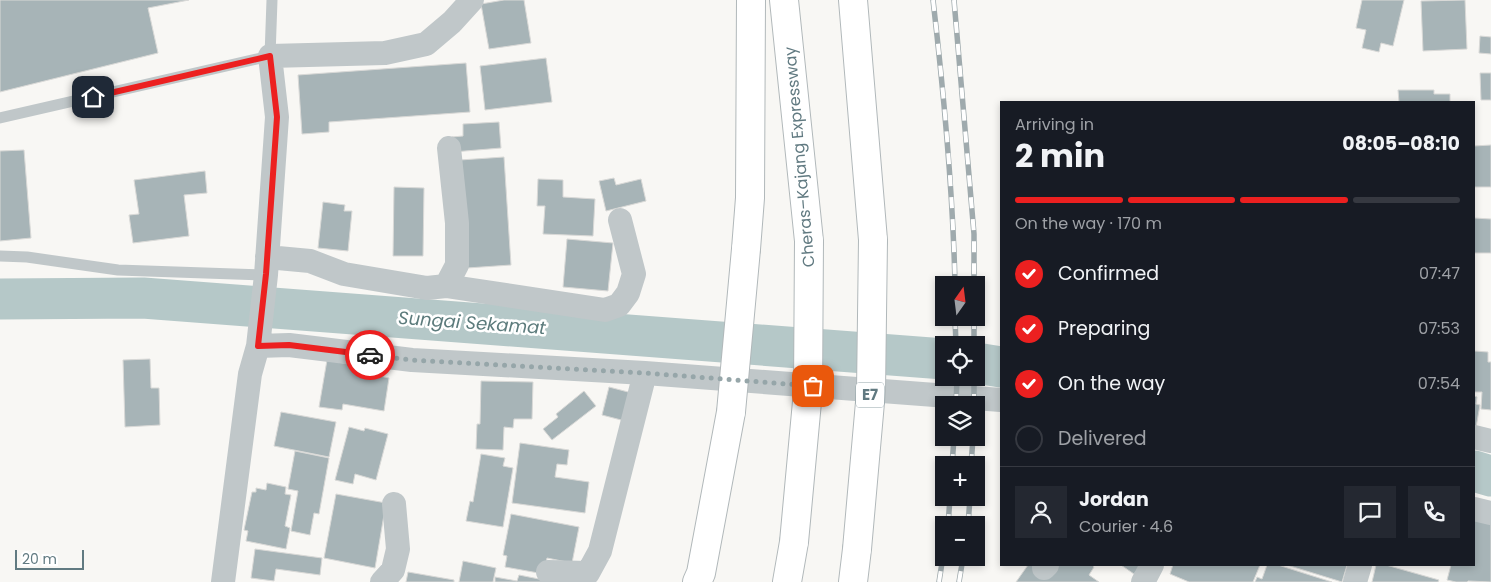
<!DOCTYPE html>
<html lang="en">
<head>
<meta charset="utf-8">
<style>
  :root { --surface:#171b24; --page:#242831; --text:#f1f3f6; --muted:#9ea1a6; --line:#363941; --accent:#ec2020 }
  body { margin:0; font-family:Poppins,sans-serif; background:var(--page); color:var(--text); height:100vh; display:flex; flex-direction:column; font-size:19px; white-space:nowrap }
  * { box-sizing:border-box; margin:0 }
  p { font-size:16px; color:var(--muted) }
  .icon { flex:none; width:28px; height:28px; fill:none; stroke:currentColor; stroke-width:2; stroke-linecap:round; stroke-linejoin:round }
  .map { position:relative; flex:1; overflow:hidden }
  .side { position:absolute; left:1000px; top:101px; width:475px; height:465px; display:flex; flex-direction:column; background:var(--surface); border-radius:0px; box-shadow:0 2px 8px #0003 }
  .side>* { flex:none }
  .needle { width:32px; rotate:14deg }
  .buttons { position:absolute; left:935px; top:276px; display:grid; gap:10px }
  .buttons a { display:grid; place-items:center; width:50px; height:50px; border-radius:0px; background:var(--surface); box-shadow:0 2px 8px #0003; font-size:25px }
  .scale { position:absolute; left:15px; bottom:12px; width:69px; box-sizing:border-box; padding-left:5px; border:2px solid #617a81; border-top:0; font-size:14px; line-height:18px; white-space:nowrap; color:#617a81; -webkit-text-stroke:4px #fff; paint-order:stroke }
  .pin { position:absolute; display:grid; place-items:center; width:42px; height:42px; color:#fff; margin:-21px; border-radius:10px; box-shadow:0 2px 8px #0006 }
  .courier { position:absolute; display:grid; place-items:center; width:50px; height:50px; margin:-25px; border:4px solid #ec2020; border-radius:50%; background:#fff; color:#222; box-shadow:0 1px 6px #0007 }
  .head em { font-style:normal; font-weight:700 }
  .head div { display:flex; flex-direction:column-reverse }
  .head { display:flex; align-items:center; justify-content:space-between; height:85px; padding:0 15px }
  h1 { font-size:32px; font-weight:700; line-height:38px }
  .bar { display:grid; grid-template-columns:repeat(4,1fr); gap:8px 5px; align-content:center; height:60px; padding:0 15px }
  .bar i { height:6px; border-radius:4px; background:var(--line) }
  .bar .selected { background:var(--accent) }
  .bar p { grid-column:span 4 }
  .line { display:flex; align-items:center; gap:12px; padding:0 15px; border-top:1px solid var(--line) }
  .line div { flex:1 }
  .round { display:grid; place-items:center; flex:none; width:52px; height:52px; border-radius:0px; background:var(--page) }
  ol { padding:0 15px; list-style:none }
  li { display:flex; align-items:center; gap:15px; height:55px }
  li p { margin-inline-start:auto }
  li .icon { padding:5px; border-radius:50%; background:var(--accent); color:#fff; stroke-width:4 }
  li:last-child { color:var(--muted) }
  li i { width:28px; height:28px; border:2px solid var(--line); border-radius:50% }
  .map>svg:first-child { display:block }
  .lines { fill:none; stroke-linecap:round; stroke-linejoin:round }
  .river { stroke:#b5c8c8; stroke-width:41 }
  .building { fill:#a7b4b7; stroke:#d9d9d7 }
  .highway-casing { stroke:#b1b8ba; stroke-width:30 }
  .lane { stroke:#c0c7c9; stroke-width:11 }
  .street { stroke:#c0c7c9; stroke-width:24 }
  .highway { stroke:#fff; stroke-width:28 }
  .rail-casing { stroke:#9faaad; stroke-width:5.5 }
  .rail { stroke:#fff; stroke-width:4; stroke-dasharray:11; stroke-linecap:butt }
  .highway-bridge-casing { stroke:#b1b8ba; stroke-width:30; stroke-linecap:butt }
  .highway-bridge { stroke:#fff; stroke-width:28 }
  .done { stroke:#96a6a9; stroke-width:5; stroke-dasharray:0 9 }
  .route { stroke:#ec2020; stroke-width:6 }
  .labels { text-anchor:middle; stroke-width:5; stroke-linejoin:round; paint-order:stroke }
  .shield { fill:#fff; stroke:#90a2a7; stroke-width:1 }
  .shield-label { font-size:15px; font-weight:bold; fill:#617a81 }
  .street-label { font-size:16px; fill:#617a81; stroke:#fff }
  .water-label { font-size:18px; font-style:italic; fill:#5c7b7c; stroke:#fff }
</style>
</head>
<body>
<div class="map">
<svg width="1491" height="582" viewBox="0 0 1491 582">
  <rect width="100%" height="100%" fill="#f8f7f4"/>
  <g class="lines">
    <path class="river" d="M0 299 143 298 944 359
      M976 363 1001 367
      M1474 471 1491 476"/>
  </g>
  <path class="building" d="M0 0H189L148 8 158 53 0 92Z
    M504 0H524L531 43 489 49 481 4Z
    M1362 0H1404L1393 46 1381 43 1379 52 1362 48 1366 30 1356 28Z
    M1465 0 1467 49 1423 51 1421 1Z
    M1480 36 1491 37V54L1479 53Z
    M546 58 552 102 485 110 480 66Z
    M466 63 470 112 329 122V132L302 134 298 75Z
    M1480 73H1491V100H1481Z
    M1398 90H1434V94H1450V102H1399Z
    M499 122 501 148 453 152 452 137 463 136V124Z
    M1491 145V187H1474V146Z
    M24 150 31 238 0 241V151Z
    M504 157 511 265 467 268 460 160Z
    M205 171 207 193 184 195 189 236 133 243 129 215 139 214 134 180Z
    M614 178 616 185 641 179 646 201 606 211 599 181Z
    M538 179 563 180V197L595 199 593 236 543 234 545 206H537Z
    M394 187 424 188 423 256H393Z
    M323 202 345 205 344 211H352L348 251 318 248Z
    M1474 218 1491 219V253H1474Z
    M567 239 613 243 608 291 563 287Z
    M1474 351 1488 352V362H1491V410L1481 409 1482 392H1474Z
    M150 359 151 388H159L160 425 125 427 123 360Z
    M327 360 365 367 364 373 389 378 384 411 343 404 342 410 319 407Z
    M481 381 533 382 532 419H514L513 428 504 427 503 450 476 449 477 424H480Z
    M609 387 632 393 625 421 602 415Z
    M584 391 596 406 552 440 543 429 558 417 556 414Z
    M1474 396 1477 397 1476 404 1480 405 1476 427 1474 426Z
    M281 412 336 422 329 457 274 446Z
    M349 427 364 431 365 428 388 434 376 480 355 474 353 484 335 480Z
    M520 443 569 450 567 465 557 464 555 477 589 482 585 513 512 503Z
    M295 451 329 458 319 514 314 513 310 535 291 531 298 491 288 489Z
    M481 454 505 458 503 466 513 468 503 527 466 521 470 501 473 502Z
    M267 483 286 487 285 494 291 495 285 526 290 528 286 549 246 541 248 531 244 530 252 492H256V488L266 490Z
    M336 494 386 503 375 568 324 558Z
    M511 514 579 527 572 563 547 558 544 574 505 567 507 556 503 555Z
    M1474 519 1491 523V582L1468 581 1467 582H1456L1447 580 1451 565H1474Z
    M255 549 322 558 320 575 276 569 274 581 251 578Z
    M463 561 496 568 493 582H459Z
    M1028 565H1092L1094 567 1089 575 1099 582H1016Z
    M1121 565H1141L1134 574Z
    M1173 565H1260L1253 582H1189L1170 574Z
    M1267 565H1278L1332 582H1255L1257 577 1262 579Z
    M1287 565H1347L1342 582Z
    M1376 565H1386L1439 580 1438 582H1372Z
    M408 572 454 580V582H406Z
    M519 575 549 581V582H495V577L517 581Z"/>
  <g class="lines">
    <g class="highway-casing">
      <path id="highway" d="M784 0 809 241
        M853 0 873 240
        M746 249 750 198 751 0
        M697 582 701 573 731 412
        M787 582 794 542
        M853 582 857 549"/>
    </g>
    <path class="lane" d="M0 118 270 56 272 0
      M0 256 27 257 118 270 266 275"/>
    <path class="street" d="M267 257 310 261 344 274 427 288 446 286 605 310 619 305 628 293 634 274 620 220
      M446 286 457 265V223L449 148
      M258 346 289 345 412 360 645 373 1001 400
      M1474 437 1491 441
      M1474 509 1491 513
      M1044 568 1047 565
      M548 572 588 573 600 551 645 373
      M223 582 250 374 258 346 266 275 277 117 270 56 385 53 426 44 452 22 472 0
      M382 582 393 570 398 549 394 504
      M1143 582 1152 565
      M1355 582 1360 565"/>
    <use href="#highway" class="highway"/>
    <g class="rail-casing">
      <path id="rail" d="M933 0C944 95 953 190 955 285
        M954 0 974 234V285
        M955 318 956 345
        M974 318V345
        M956 405 957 378
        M974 405V378
        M952 465 954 438
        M971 465 973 438
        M948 525 950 498
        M968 525 970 498
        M939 582 944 550
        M959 582 963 558"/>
    </g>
    <use href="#rail" class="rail"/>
    <g class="highway-bridge-casing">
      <path id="highway-bridge" d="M731 412 746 249
        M794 542 808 391 809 241
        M857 549 871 391 873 240"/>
    </g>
    <use href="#highway-bridge" class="highway-bridge"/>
  </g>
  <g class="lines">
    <path class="done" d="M370 355 412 360 645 373 813 386"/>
    <path class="route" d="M93 97 270 56 277 117 266 274 258 346 289 345 370 355"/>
  </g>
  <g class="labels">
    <rect class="shield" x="856" y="382.5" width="28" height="25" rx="4"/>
    <g class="shield-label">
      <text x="870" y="400">E7</text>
    </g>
    <g class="street-label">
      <text transform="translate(799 157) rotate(-95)" y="6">Cheras–Kajang Expressway</text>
    </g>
    <g class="water-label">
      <text transform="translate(472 323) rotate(4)" y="6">Sungai Sekamat</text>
    </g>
  </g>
</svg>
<div class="buttons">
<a><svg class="needle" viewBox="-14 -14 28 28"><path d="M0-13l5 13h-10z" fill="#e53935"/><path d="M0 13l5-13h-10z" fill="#9ea1a6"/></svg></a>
<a><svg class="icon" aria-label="locate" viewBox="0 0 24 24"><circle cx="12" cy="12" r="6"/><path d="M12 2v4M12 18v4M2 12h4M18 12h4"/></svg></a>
<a><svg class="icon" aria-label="layers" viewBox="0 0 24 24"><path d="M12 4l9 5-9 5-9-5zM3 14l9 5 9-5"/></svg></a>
<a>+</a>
<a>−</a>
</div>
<div class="scale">20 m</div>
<div class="pin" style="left:813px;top:386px;background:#ea580c"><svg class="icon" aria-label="bag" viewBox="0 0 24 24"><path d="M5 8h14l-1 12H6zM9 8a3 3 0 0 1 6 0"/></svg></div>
<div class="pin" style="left:93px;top:97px;background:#1f2937"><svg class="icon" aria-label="home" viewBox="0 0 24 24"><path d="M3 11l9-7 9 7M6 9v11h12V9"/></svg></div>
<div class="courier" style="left:370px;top:355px"><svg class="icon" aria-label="car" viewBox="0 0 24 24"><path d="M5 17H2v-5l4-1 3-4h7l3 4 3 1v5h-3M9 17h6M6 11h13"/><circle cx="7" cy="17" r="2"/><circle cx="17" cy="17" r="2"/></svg></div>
<section class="side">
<div class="head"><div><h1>2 min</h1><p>Arriving in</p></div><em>08:05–08:10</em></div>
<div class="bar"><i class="selected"></i><i class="selected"></i><i class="selected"></i><i></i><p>On the way · 170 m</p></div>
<ol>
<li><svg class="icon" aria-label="check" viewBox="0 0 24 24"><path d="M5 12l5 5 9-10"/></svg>Confirmed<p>07:47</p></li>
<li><svg class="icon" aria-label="check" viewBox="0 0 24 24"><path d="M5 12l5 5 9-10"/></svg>Preparing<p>07:53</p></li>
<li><svg class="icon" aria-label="check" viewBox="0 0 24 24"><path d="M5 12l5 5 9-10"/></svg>On the way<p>07:54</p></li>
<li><i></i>Delivered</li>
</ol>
<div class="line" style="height:90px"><a class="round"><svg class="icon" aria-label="person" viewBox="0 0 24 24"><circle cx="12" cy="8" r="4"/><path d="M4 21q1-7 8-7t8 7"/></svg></a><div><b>Jordan</b><p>Courier · 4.6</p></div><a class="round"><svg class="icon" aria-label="chat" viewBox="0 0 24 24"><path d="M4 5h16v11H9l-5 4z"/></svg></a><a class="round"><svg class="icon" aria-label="phone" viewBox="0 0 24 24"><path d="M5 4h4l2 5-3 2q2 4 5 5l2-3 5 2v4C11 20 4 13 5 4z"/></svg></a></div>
</section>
</div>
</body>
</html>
